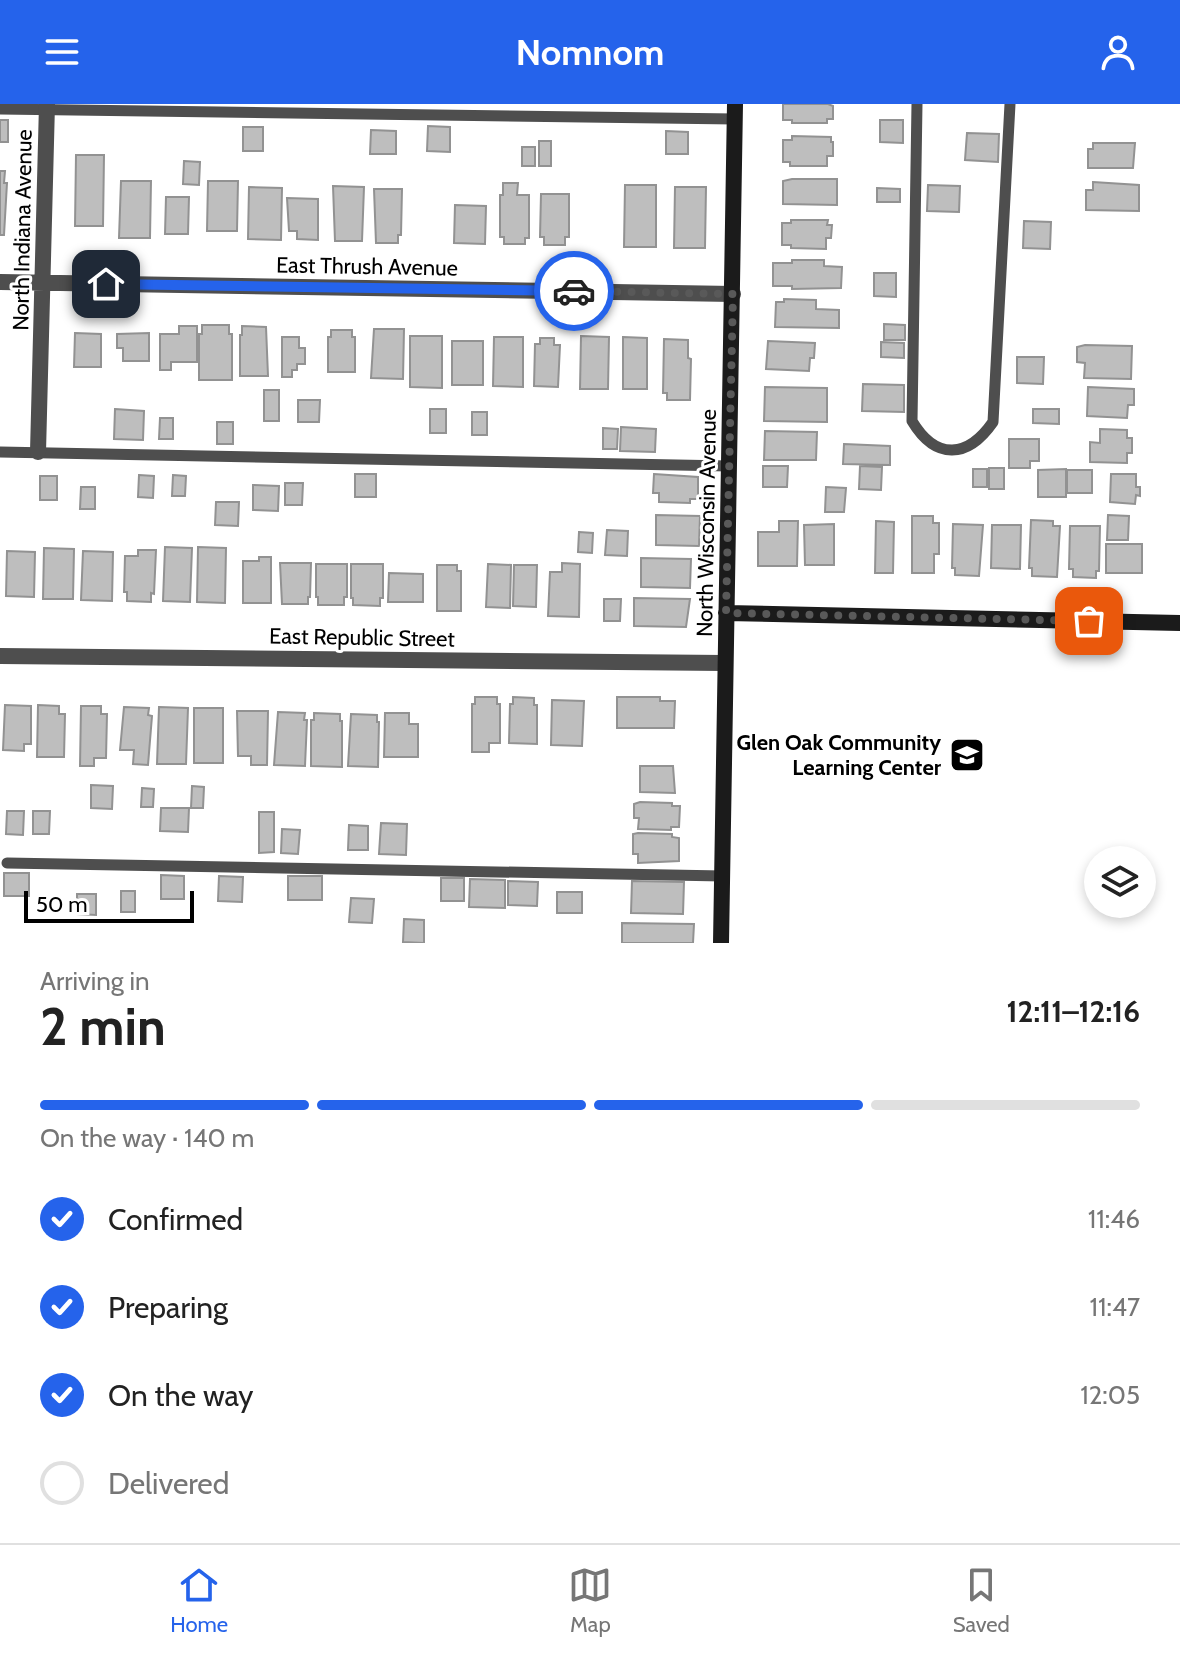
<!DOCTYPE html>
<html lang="en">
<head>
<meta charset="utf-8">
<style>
  :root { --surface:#fff; --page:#f6f6f6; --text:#222; --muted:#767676; --line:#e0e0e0; --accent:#2563eb }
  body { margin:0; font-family:Cabin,sans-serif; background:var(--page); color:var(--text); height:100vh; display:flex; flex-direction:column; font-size:30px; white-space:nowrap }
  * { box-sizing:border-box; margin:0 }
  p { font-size:26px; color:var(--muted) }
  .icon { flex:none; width:44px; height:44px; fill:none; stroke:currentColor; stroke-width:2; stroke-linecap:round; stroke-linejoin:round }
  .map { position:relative; height:839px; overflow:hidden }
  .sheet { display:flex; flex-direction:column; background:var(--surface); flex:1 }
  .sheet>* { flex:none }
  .fabs { position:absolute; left:1084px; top:742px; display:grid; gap:16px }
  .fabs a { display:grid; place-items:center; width:72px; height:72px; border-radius:50%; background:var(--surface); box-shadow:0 4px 12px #0003; font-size:40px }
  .scale { position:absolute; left:24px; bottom:20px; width:170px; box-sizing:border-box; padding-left:8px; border:4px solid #000; border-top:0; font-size:22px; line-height:28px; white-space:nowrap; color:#000; -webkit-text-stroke:6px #fff; paint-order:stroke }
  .pin { position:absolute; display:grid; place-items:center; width:68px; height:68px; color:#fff; margin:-34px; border-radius:16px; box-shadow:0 4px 12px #0006 }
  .courier { position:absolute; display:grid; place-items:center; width:80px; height:80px; margin:-40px; border:6px solid #2563eb; border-radius:50%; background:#fff; color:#222; box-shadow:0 2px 10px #0007 }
  .head em { font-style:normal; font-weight:700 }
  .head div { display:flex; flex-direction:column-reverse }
  .head { display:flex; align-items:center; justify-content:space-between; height:136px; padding:0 40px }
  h1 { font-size:52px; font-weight:700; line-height:60px }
  .bar { display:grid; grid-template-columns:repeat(4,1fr); gap:12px 8px; align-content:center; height:96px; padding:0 40px }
  .bar i { height:10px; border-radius:6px; background:var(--line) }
  .bar .current { background:var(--accent) }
  .bar p { grid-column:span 4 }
  ol { padding:0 40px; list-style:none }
  li { display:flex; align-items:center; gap:24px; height:88px }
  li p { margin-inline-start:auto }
  li .icon { padding:8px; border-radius:50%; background:var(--accent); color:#fff; stroke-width:4 }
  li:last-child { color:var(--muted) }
  li i { width:44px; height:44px; border:4px solid var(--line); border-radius:50% }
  header { display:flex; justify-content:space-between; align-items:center; height:104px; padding:0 40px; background:var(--accent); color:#fff; font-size:36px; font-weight:700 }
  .dock { display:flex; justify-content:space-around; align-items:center; height:112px; border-top:2px solid var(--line); background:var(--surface); font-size:22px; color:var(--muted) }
  .dock a { display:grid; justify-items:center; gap:4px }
  .dock .current { color:var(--accent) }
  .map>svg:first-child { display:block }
  .building { fill:#bebebe; stroke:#929292; stroke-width:2 }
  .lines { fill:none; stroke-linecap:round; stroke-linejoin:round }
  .lane { stroke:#4e4e4e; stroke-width:11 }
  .street { stroke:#4e4e4e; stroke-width:16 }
  .secondary { stroke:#1b1b1b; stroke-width:16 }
  .done { stroke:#595959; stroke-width:8; stroke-dasharray:0 14.4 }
  .route { stroke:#2563eb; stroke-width:10 }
  .labels { text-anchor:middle; stroke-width:6; stroke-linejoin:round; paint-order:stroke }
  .street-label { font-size:22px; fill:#000; stroke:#fff }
  .poi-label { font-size:22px; font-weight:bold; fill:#000; stroke:#fff; text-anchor:end }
</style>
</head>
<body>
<header><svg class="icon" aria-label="menu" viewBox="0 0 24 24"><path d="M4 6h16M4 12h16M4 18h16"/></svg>Nomnom<svg class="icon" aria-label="person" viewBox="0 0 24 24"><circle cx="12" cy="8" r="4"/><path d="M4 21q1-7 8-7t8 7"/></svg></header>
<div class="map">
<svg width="1180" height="839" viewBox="0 0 1180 839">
  <rect width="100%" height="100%" fill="#fff"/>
  <path class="building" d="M783 0H828L833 2V15H827V19H792V16H783Z
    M0 16H8V38H0Z
    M880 16H903V39L880 38Z
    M428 22 450 23V48L427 47Z
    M243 23H263V47H243Z
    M371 26 396 27V50H370Z
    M666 27 688 28V50H666Z
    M967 29 999 30 998 58 965 56Z
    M792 32 831 33V38H833V52H827V62H790V58H783V36H792Z
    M539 37H551V62H539Z
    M1093 39H1135L1133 64H1088V45H1093Z
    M522 43H535V62H522Z
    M76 51H104L103 122H75Z
    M184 57 200 58 199 81 183 80Z
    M0 67H5L4 79H7L4 131H0Z
    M792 75H837V101L783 100V77Z
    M121 77H151L150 134H119Z
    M208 77H238L237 127H207Z
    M1093 78 1139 81V107L1086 106V86H1093Z
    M503 79H518L517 91H529V134H525V140H504V133H500V91H503Z
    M625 81H656V143H624Z
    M928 81 960 82 959 108 927 107Z
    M333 82 364 83 362 137H335Z
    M249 83 282 84 281 136 248 135Z
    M675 83H706L705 144H674Z
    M877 84 900 85V98H877Z
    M374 85H402L401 131H398V139H376Z
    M541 90H569V133H565V141H544V133H540Z
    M166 93H189L188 130H165Z
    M287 94 318 95V136L297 135V127H289Z
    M455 101 486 102 485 140 454 139Z
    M791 116H828L827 121H832L831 134H826V145L791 144V141H782V119H791Z
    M1024 117 1051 118 1050 145 1023 144Z
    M792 156H824V162L842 163 841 184 792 185V182H773V159H792Z
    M874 169H896V193L874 192Z
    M784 195 816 196V205L839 206V224L775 223 776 198H784Z
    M884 220 905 221V236H884Z
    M202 221H229V230H232V276H199V230H202Z
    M179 222H197V258H171V266H160V230H179Z
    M242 222 266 223 268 272H240V231H242Z
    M374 225H404L403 275 371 274Z
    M331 226H352V233H355V268H328V233H331Z
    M75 229 101 230V263H74Z
    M149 229V257H123V244H117V230Z
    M410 232H442V284L410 283Z
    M581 232 609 233 608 285H580Z
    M282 233H299V244H305V260H297V266H292V273H282Z
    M494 233H523V283L493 282Z
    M623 233 647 234V285H623Z
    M540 234H554V241H560L558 283 534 282 535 240H540Z
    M664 235 688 236V254L691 255 690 296H667V289H663Z
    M452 237H483V281H452Z
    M768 237 815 239 814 254H810L809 267 766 265Z
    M881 238 904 239V254L881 253Z
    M1085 241 1132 242 1131 275 1084 274 1085 259 1077 258V243Z
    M1017 253H1044L1043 280 1017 279Z
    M863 280 904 281V308L862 307Z
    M765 283 827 284V318L764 317Z
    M1088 283 1134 285V301H1128L1127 314 1087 312Z
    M264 286H279V317H264Z
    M298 296H320L319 318H298Z
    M115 305 144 307 143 336 114 335Z
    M430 305H446V329H430Z
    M1033 305H1059V320L1033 319Z
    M472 308H487V331H472Z
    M160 314H173V335H159Z
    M217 318H233V340H217Z
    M621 323 656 325 655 348 620 347Z
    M603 324 618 325 617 345H603Z
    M1100 325 1127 326V334H1132V349H1127V359L1090 358V338L1100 339Z
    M765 327 817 328 816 356H764Z
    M1009 335H1039V357H1030V364H1009Z
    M844 340 890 342V361L843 360Z
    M763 362H788L787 383H763Z
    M860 362 882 363 881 386 859 385Z
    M989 364H1004V385H989Z
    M973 365H987V383H973Z
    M1066 365V393H1038V366Z
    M1067 366H1092V389H1067Z
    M355 370H376V393H355Z
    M654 370 698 373V395H690V399L659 398V389H653Z
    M1111 370H1136V383H1140V392L1136 391 1135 400 1110 398Z
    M139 371 154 372 153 394 138 393Z
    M173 371 186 372 185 392H172Z
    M40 372H57V396H40Z
    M285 379H303L302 401H285Z
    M253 381 279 382 278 407 253 406Z
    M81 383H95V405H80Z
    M826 383 846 384 844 408H825Z
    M216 398H239L238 422 215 421Z
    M656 411 700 412 699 442 656 441Z
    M1108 411 1129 412 1128 436H1107Z
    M912 412H933V419H939V450H934V469H912Z
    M1031 416 1053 417V422H1060L1057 473 1032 472V464H1029Z
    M779 417H798L797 462H758V428H779Z
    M876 417 894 418 893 469H875Z
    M834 420V461H805L804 421Z
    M953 420 983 421 979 472 955 471V464H952Z
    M992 421H1021L1020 465 991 464Z
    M1070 422H1100L1099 467H1096V474L1073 473V465H1069Z
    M607 426 628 427 627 452 605 451Z
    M579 428 593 429 592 449 578 448Z
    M1106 440H1142V469H1106Z
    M165 443 192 444 190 498 163 497Z
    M198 443 226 444 225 499 197 498Z
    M44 444 74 445 73 495H43Z
    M138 446H156L154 490 151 489V498L127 497V488H124L125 452H138Z
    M7 447 35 448 34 493 6 492Z
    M83 447 113 448 112 497 81 496Z
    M259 453H271V499H243V457H259Z
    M641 454 691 455 690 484 641 483Z
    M280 459H311L310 493H308V500H282Z
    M562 459 580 460 579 513 548 512 550 468H562Z
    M316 460H347V493H344V501H318V493H316Z
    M351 460H383V494H380V502L353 501V494H351Z
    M488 460 511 461 510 504 486 503Z
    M437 461H457V467H461V507H437Z
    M514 461H537L536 503 513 502Z
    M389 469 423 470V498H388Z
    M634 494 690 495 686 523 634 522Z
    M604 495H621L620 517H604Z
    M475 593H497V600H500V639H489V648H472V600H475Z
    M513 593 534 594V601H537V640L509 639 510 600H513Z
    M617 593H660V597H675L674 624H617Z
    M552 596 584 597 582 642 551 641Z
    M5 601 31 602V640H24V647L3 646Z
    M38 601 59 602V610H65L64 653H37Z
    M81 602H101V610H107L106 654H94V662H80Z
    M124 603 149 604 148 611 152 612 148 661 133 660 134 646H120Z
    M159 603 188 604 186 660H157Z
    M194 604H223V659H194Z
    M237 607H268L267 661H251V652H238Z
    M278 608 305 609 304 616H307L305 662 274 661Z
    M314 609 340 610V617H342V663L311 662V616H314Z
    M385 609H409V620H418V653H384Z
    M351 610 377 611V618H379L378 663 348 662Z
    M640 662H673L675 689 640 688Z
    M91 681 113 682 112 705 91 704Z
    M192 682 204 683 203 704H191Z
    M142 684 154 685 153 703H141Z
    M640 698 672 699V702H680L679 723H671V726L638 725 639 714H634V700Z
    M161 704H189L188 728 160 727Z
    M7 707H24L23 731 6 730Z
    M33 707H50L49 730H33Z
    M259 708H274V748L259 749Z
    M381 719 407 720 406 751 379 750Z
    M349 721 368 722V746H348Z
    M282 725 300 726 298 750 281 749Z
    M638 729 672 730V733L679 734V757L638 759V750H633V730Z
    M4 769H29V792H4Z
    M161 771 184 772V795H161Z
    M219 772 243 773 242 798 218 797Z
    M288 772H322V796H288Z
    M441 774H464V797H441Z
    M470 775 505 776V804L469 803Z
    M508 777 538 778 537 802 508 801Z
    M632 777 684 778 683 810 631 809Z
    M121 787H135V808H121Z
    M557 788H582V809H557Z
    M77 790H96V811L77 810Z
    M351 794 374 795 372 819 349 818Z
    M404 815 424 816V839L403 838Z
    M622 819 694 820 693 839H622Z"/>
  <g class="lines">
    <path class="lane" d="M917 0 912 317C936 357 968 354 993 318L1010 0
      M0 5 735 15
      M0 348 729 362
      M7 759 723 772"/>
    <path class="street" d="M0 178 733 190
      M38 348 47 0
      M0 552 724 559"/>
    <path class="secondary" d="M726 509 1180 519
      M721 839 735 0"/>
  </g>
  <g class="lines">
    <path class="done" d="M574 187 733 190 726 509 1089 517"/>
    <path class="route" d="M106 180 574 187"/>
  </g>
  <defs>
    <g id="school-square" transform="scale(1.8)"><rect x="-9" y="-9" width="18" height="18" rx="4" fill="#000" stroke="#fff"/><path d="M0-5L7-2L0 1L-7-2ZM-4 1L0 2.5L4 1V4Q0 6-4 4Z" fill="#fff"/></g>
  </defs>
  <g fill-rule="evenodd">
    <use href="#school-square" x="967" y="651"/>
  </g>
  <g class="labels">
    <g class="street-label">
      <text transform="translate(22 126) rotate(-89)" y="8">North Indiana Avenue</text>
      <text transform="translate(367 162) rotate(1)" y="8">East Thrush Avenue</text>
      <text transform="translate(706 419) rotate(-89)" y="8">North Wisconsin Avenue</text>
      <text transform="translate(362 533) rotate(1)" y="8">East Republic Street</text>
    </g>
    <g class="poi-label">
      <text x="941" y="646">Glen Oak Community<tspan x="941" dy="25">Learning Center</tspan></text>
    </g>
  </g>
</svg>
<div class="fabs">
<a><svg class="icon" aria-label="layers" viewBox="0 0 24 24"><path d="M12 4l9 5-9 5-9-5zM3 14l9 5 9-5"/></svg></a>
</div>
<div class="scale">50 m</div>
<div class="pin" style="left:1089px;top:517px;background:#ea580c"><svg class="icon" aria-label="bag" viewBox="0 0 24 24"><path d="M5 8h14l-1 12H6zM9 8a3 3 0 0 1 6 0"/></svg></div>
<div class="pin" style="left:106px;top:180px;background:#1f2937"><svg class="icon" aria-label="home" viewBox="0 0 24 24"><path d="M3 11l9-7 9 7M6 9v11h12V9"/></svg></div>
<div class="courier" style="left:574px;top:187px"><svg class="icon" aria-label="car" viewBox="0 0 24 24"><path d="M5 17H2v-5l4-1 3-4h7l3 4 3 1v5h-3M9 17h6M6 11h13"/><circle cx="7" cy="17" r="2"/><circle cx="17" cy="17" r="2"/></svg></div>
</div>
<section class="sheet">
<div class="head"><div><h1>2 min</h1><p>Arriving in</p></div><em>12:11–12:16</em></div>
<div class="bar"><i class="current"></i><i class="current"></i><i class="current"></i><i></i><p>On the way · 140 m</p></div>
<ol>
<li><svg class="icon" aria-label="check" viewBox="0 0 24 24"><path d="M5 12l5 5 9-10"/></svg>Confirmed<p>11:46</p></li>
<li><svg class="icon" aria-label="check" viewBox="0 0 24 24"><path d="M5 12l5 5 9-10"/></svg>Preparing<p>11:47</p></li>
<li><svg class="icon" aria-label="check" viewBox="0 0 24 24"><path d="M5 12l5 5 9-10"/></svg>On the way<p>12:05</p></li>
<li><i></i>Delivered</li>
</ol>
</section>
<nav class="dock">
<a class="current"><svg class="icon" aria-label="home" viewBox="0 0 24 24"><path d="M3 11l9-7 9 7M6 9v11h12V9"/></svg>Home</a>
<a><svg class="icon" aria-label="map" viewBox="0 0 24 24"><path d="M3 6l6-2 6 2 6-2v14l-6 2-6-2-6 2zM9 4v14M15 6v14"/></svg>Map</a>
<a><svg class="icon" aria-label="saved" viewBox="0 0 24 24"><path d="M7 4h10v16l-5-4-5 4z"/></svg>Saved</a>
</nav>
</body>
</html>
